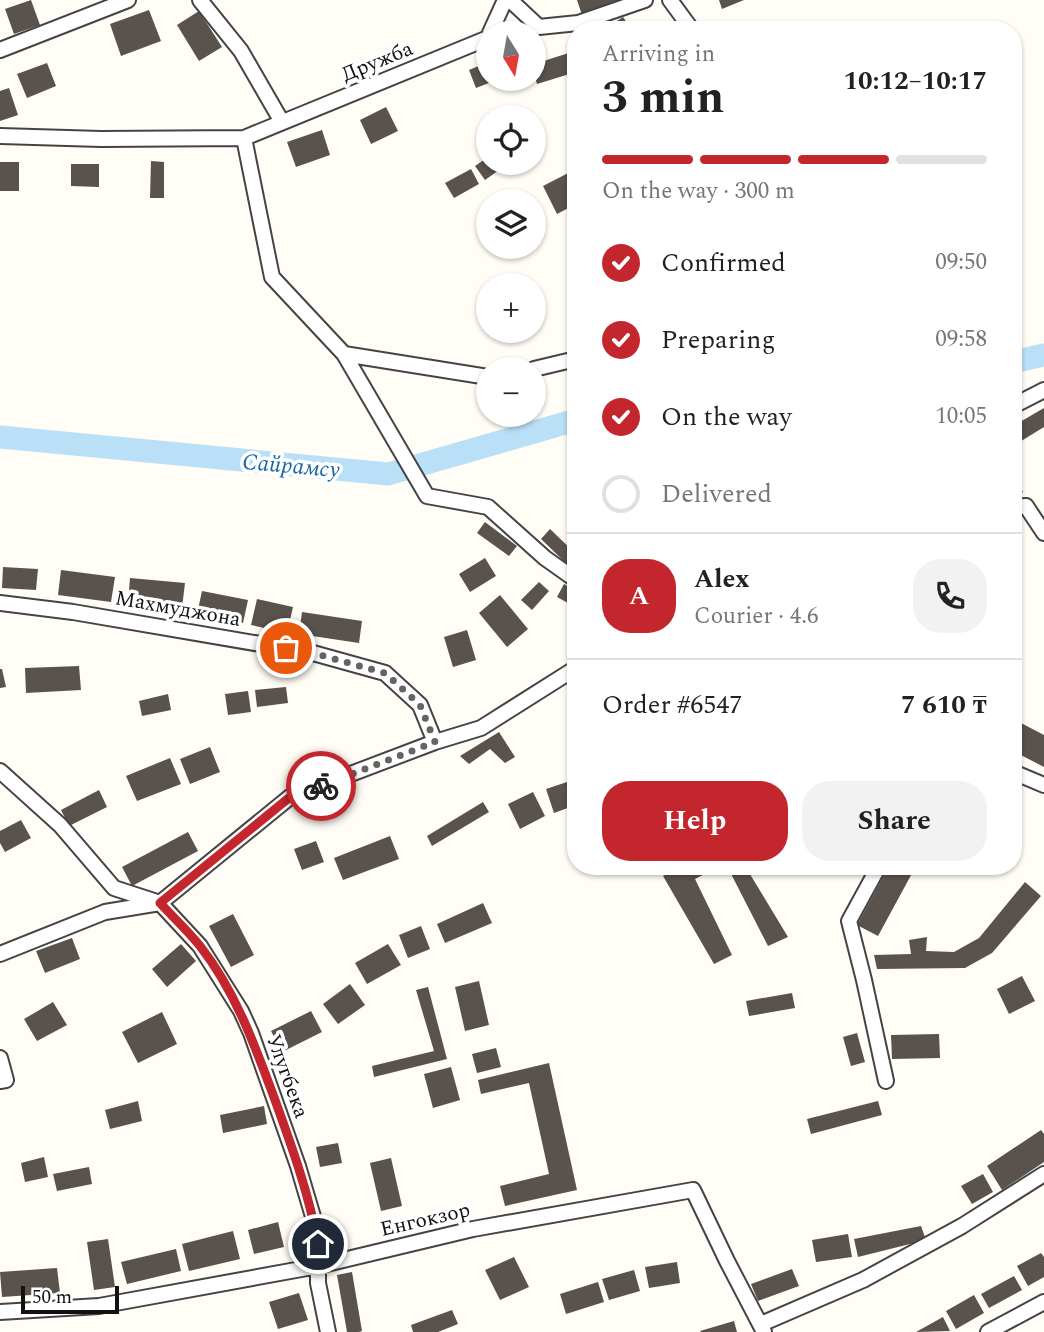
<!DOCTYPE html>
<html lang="en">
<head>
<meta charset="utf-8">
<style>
  :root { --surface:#fff; --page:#f2f2f2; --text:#222; --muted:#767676; --line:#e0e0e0; --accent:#c4262e }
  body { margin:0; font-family:Spectral,serif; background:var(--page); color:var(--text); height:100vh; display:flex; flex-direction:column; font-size:26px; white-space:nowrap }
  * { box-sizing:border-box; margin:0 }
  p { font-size:23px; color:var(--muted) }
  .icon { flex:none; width:38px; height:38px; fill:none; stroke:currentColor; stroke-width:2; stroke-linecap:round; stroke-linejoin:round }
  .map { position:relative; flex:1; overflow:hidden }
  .sheet { position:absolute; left:567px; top:21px; width:455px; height:854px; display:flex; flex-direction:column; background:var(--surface); border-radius:28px; box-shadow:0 2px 5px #0004 }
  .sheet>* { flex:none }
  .needle { width:46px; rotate:169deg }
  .buttons { position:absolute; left:476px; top:21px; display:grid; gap:14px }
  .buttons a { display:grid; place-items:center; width:70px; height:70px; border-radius:50%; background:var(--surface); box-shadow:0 2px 5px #0004; font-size:35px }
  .scale { position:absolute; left:21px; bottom:18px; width:98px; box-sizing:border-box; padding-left:7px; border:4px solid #111; border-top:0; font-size:19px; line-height:24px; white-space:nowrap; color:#111; -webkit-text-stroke:5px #fff; paint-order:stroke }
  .pin { position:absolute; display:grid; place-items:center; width:60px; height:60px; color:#fff; margin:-30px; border:4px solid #fff; border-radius:50%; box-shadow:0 2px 7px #0007 }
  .courier { position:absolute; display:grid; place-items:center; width:70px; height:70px; margin:-35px; border:5px solid #c4262e; border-radius:50%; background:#fff; color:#222; box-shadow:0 2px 9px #0007 }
  .summary em { font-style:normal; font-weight:700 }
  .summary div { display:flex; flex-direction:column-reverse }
  .summary { display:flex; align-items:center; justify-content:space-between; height:119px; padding:0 35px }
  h1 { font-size:46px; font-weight:700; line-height:52px }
  .bar { display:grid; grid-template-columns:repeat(4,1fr); gap:10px 7px; align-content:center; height:84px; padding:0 35px }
  .bar i { height:9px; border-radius:5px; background:var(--line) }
  .bar .current { background:var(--accent) }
  .bar p { grid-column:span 4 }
  .line { display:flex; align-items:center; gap:18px; padding:0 35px; border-top:2px solid var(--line) }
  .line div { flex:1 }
  .round { display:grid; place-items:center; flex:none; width:74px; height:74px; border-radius:28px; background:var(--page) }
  ol { padding:0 35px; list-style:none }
  li { display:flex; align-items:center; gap:21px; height:77px }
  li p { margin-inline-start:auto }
  li .icon { padding:7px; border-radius:50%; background:var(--accent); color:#fff; stroke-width:4 }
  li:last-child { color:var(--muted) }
  li i { width:38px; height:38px; border:4px solid var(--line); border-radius:50% }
  .cta { display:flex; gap:14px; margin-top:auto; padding:14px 35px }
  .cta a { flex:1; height:80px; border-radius:28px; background:var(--accent); color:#fff; font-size:28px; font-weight:700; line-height:80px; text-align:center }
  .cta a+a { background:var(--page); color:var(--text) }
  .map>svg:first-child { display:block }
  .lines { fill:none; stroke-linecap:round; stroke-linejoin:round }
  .river { stroke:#b9e0f7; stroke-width:23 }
  .building { fill:#5a524d }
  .minor-casing { stroke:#444; stroke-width:18 }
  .minor { stroke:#fff; stroke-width:14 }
  .done { stroke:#646461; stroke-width:7; stroke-dasharray:0 12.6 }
  .route { stroke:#c4262e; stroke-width:9 }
  .labels { text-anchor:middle; stroke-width:7; stroke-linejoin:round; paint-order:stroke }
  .street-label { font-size:21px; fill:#111; stroke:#fff }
  .water-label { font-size:23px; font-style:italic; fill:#1768a6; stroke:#fff }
</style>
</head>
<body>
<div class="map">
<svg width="1044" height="1332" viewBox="0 0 1044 1332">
  <rect width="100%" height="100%" fill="#fffdf5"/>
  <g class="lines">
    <path class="river" d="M1013 362 1044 355
      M0 437 388 474 576 420"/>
  </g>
  <path class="building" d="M31 0 40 25 14 34 5 9Z
    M577 0H621L582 15Z
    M719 0H744L722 9Z
    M149 10 161 41 121 56 110 24Z
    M199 11 222 47 199 61 177 25Z
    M623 17 632 30H603Z
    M575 51 576 72 537 84 534 74V64Z
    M488 62V79H499L476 88 469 70Z
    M47 63 56 86 27 98 17 74Z
    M9 88 18 115 0 121V91Z
    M386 107 398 131 371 144 360 120Z
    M322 130 330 155 296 167 287 142Z
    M488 157V163H509L485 180 475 166Z
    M151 161 164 162V198H150Z
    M0 162H19V191H0Z
    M71 164H99V187L71 186Z
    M471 169 479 184 454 198 445 183Z
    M576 169V204L557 214 543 186Z
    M1044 408V427L1013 446V426Z
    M1013 475 1023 492 1013 497Z
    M485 522 517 546 509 556 477 533Z
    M550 529 576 554V566L572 569 541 539Z
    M485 558 496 576 470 592 459 574Z
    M3 567 38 569 36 590 2 588Z
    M61 570 115 577 111 602 58 595Z
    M130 578 185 583 182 608 128 603Z
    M539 582 549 591 532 610 521 600Z
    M564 584 575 590 568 603 557 597Z
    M202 591 248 600 243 623 197 614Z
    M500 595 528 629 507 647 479 613Z
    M257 599 293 607 287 633 251 625Z
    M302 612 362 621 359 643 299 634Z
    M467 630 476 660 453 667 444 637Z
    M79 666 81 690 26 693 25 668Z
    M0 669H2L6 687 0 688Z
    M286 687 288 703 257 707 255 690Z
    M248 691 251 712 228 715 225 694Z
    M168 694 171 710 142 716 139 701Z
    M1021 723 1044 735V767L1013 751V738Z
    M499 732 515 757 505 763 490 749 469 764 460 756Z
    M210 747 220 772 190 784 180 759Z
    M170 758 181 784 137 801 126 776Z
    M576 779V805L554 813 546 789Z
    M99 790 107 807 69 826 61 810Z
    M533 792 545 816 520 829 508 804Z
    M483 802 489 812 432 846 427 836Z
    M21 820 31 838 5 852 0 843V831Z
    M188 832 198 851 132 886 122 867Z
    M390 836 399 859 343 880 334 858Z
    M316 841 324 862 302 870 294 849Z
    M680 866H720L695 879 732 955 714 964 663 876Z
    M727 866H745L788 937 768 946Z
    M889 866H916L878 936 857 925Z
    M1025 882 1041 896 992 953 965 968 877 969 874 955 911 954 909 940 927 937 926 951 954 952 979 938Z
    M483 903 492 923 445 943 437 924Z
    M233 914 254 955 231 967 209 926Z
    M421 926 430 949 408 958 399 935Z
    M72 938 80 959 45 973 36 951Z
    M181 944 196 961 167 987 152 969Z
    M388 944 401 965 367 984 355 963Z
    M1022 976 1035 1001 1009 1014 997 989Z
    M479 981 489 1025 465 1031 455 987Z
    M350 984 365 1005 338 1024 323 1004Z
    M428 987 447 1059 374 1077 372 1066 434 1051 416 990Z
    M792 993 795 1008 749 1016 746 1001Z
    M53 1002 67 1025 37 1041 24 1019Z
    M311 1011 322 1032 282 1052 271 1031Z
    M162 1012 177 1044 138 1063 122 1032Z
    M857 1033 865 1062 851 1066 843 1037Z
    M939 1034 940 1058 892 1059 891 1035Z
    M496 1048 501 1067 477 1073 472 1054Z
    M549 1063 577 1190 505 1206 500 1186 549 1174 529 1083 481 1094 478 1080Z
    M451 1067 460 1100 433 1108 424 1074Z
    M138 1101 142 1121 110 1129 105 1110Z
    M878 1101 882 1115 811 1134 807 1119Z
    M264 1106 267 1124 223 1133 220 1115Z
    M1041 1130 1044 1134V1162L1002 1190 987 1166Z
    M338 1143 342 1163 320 1167 316 1147Z
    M44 1157 48 1177 25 1182 21 1163Z
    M391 1158 402 1206 381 1211 370 1163Z
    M89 1167 92 1184 57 1191 53 1174Z
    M983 1174 993 1192 972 1204 961 1186Z
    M278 1222 284 1247 254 1254 248 1230Z
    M921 1226 926 1240 858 1257 854 1239Z
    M233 1231 240 1259 189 1271 182 1244Z
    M848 1234 852 1257 816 1262 812 1240Z
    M108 1239 115 1287 94 1290 87 1242Z
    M176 1249 181 1271 127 1284 121 1262Z
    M1041 1253 1044 1257V1277L1028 1286 1017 1266Z
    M514 1257 529 1287 500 1300 485 1270Z
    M677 1262 680 1283 649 1288 645 1267Z
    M57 1268 60 1293 2 1297 0 1272Z
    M792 1269 799 1286 758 1301 751 1284Z
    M634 1270 640 1291 609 1300 602 1279Z
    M352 1272 362 1331 359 1332H347L337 1275Z
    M1014 1276 1022 1290 989 1308 981 1294Z
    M598 1282 604 1302 566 1314 560 1294Z
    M299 1293 308 1320 278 1329 269 1302Z
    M974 1295 984 1313 956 1329 946 1311Z
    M452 1310 458 1324 438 1332H413L411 1325Z
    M943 1317 950 1331 916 1332Z
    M734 1321 737 1332H701L700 1331Z"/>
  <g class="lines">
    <g class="minor-casing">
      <path id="minor" d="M200 0 241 51 282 122
        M510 0 539 27 578 23 645 0
        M670 0 692 30
        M490 33 505 0
        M0 50 128 0
        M0 136 101 139 244 138 488 38
        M244 138 272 277 344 354 488 377
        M344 354 427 496 488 507 545 558 576 580
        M534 369 576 359
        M1013 406 1044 390
        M1013 507 1026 506 1044 533
        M0 603 73 612 313 653 385 673 420 705 435 742
        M0 771 60 825 114 888 160 903 200 946 241 1011 251 1033 298 1166 314 1220 318 1244V1283L328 1332
        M1013 772 1044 785
        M879 866 849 921 864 980 886 1081
        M0 954 105 912 160 903 290 797 435 742 481 728 576 668
        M0 1058 6 1080 0 1081
        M0 1312 99 1306 318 1266 473 1229 693 1190 727 1261 764 1332
        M761 1324 863 1280 962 1226 1044 1174
        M988 1332 1044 1302"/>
    </g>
    <use href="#minor" class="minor"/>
  </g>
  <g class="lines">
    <path class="done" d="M286 648 313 653 385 673 420 705 435 742 321 786"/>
    <path class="route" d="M318 1244C309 1194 292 1147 275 1100 255 1046 236 992 200 946 188 931 173 917 160 903L290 797 321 786"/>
  </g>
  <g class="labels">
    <g class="street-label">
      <text transform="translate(377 61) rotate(-22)" y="7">Дружба</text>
      <text transform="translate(178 608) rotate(10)" y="7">Махмуджона</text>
      <text transform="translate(288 1076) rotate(70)" y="7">Улугбека</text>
      <text transform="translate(425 1219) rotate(-13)" y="7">Енгокзор</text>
    </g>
    <g class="water-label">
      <text transform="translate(291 465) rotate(5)" y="8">Сайрамсу</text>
    </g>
  </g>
</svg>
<div class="buttons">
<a><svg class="needle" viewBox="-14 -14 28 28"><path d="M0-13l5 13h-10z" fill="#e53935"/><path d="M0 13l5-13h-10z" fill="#767676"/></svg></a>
<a><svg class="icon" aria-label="locate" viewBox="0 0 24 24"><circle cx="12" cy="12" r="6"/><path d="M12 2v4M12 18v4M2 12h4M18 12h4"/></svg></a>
<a><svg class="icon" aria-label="layers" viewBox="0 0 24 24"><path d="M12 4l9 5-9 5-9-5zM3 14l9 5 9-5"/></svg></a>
<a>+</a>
<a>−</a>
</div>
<div class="scale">50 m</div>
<div class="pin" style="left:286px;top:648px;background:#ea580c"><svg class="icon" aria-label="bag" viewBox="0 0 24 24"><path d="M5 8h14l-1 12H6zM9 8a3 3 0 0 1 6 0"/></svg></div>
<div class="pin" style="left:318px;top:1244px;background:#1f2937"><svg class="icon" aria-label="home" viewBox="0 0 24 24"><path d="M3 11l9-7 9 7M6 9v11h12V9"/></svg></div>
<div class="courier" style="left:321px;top:786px"><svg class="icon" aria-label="bike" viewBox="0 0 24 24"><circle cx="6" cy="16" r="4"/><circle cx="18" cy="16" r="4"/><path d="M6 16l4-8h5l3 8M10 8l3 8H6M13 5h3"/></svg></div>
<section class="sheet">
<div class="summary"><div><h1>3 min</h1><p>Arriving in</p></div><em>10:12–10:17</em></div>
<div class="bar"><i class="current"></i><i class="current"></i><i class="current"></i><i></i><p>On the way · 300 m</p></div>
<ol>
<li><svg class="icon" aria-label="check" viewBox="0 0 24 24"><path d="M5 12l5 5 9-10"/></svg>Confirmed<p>09:50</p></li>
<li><svg class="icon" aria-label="check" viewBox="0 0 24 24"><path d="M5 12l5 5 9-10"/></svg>Preparing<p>09:58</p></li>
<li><svg class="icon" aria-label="check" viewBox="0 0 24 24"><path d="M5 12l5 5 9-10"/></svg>On the way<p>10:05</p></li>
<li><i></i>Delivered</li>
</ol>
<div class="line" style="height:126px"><b class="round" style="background:var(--accent);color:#fff">A</b><div><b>Alex</b><p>Courier · 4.6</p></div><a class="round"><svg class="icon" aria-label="phone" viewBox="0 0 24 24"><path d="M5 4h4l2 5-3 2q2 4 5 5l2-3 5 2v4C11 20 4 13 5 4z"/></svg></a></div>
<div class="line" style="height:91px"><div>Order #6547</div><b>7 610 ₸</b></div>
<div class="cta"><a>Help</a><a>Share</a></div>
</section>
</div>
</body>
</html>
